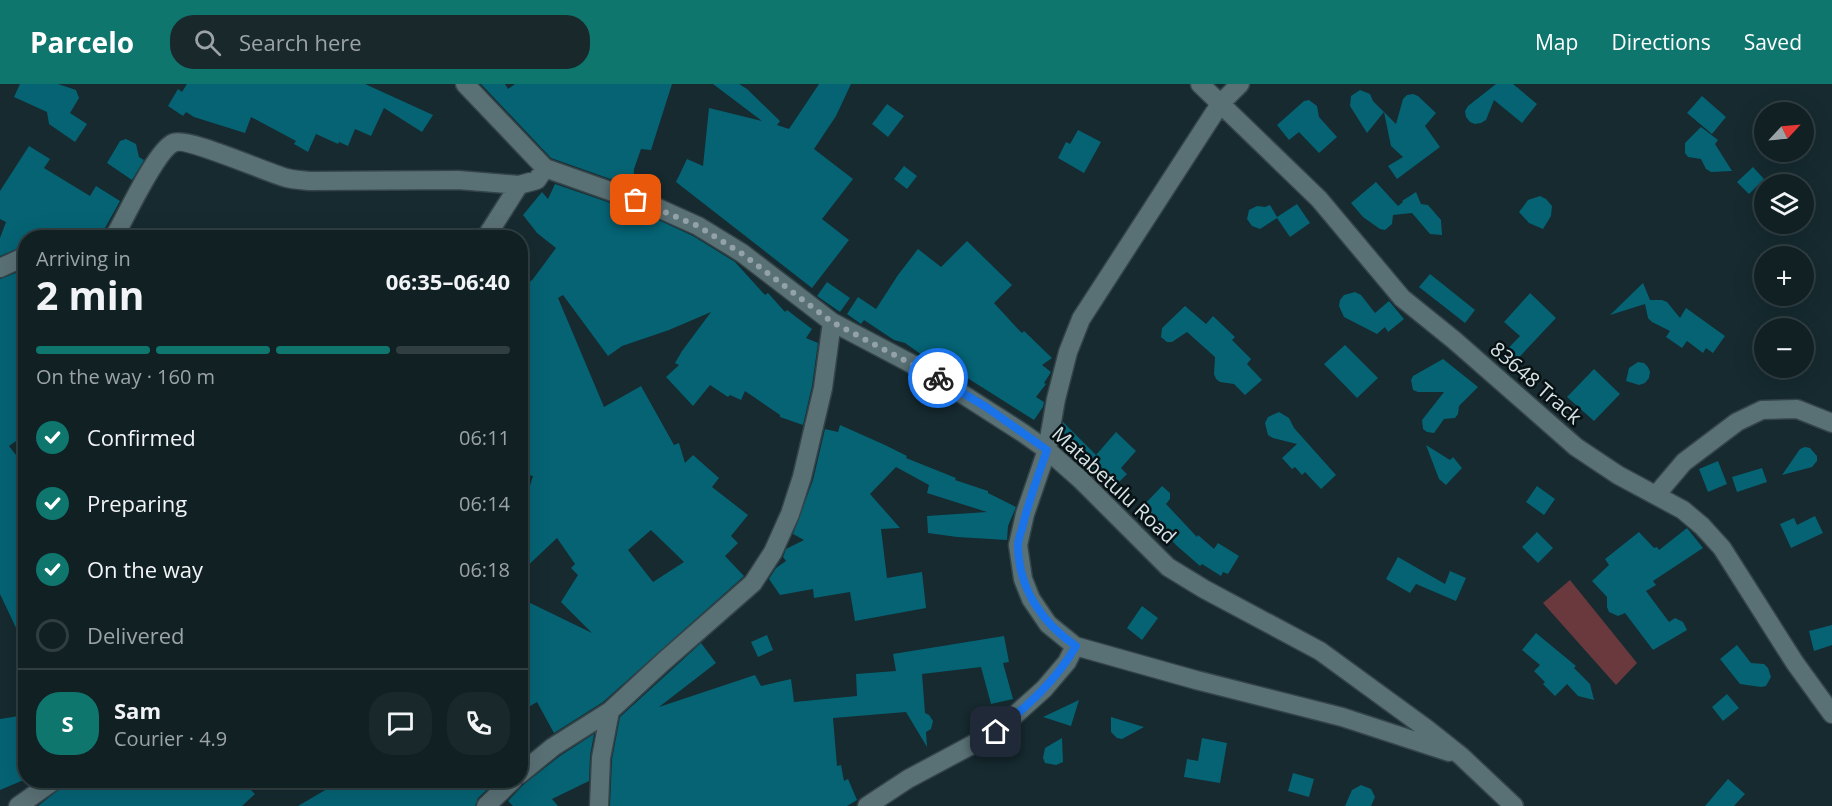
<!DOCTYPE html>
<html lang="en">
<head>
<meta charset="utf-8">
<style>
  :root { --surface:#102023; --page:#19282b; --text:#f1f3f6; --muted:#9ca3a6; --line:#303e41; --accent:#0f766e }
  body { margin:0; font-family:"Open Sans",sans-serif; background:var(--page); color:var(--text); height:100vh; display:flex; flex-direction:column; font-size:22px; white-space:nowrap }
  * { box-sizing:border-box; margin:0 }
  p { font-size:20px; color:var(--muted) }
  .icon { flex:none; width:33px; height:33px; fill:none; stroke:currentColor; stroke-width:2; stroke-linecap:round; stroke-linejoin:round }
  .map { position:relative; flex:1; overflow:hidden }
  .details { position:absolute; left:18px; top:146px; width:510px; height:558px; display:flex; flex-direction:column; background:var(--surface); border-radius:24px; box-shadow:0 6px 24px #0002,0 0 0 2px var(--line) }
  .details>* { flex:none }
  .needle { width:39px; rotate:64deg }
  .buttons { position:absolute; left:1754px; top:18px; display:grid; gap:12px }
  .buttons a { display:grid; place-items:center; width:60px; height:60px; border-radius:50%; background:var(--surface); box-shadow:0 6px 24px #0002,0 0 0 2px var(--line); font-size:30px }
  .pin { position:absolute; display:grid; place-items:center; width:51px; height:51px; color:#fff; margin:-26px; border-radius:12px; box-shadow:0 3px 9px #0006 }
  .courier { position:absolute; display:grid; place-items:center; width:60px; height:60px; margin:-30px; border:4px solid #1a73e8; border-radius:50%; background:#fff; color:#222; box-shadow:0 2px 8px #0007 }
  .summary em { font-style:normal; font-weight:700 }
  .summary div { display:flex; flex-direction:column-reverse }
  .summary { display:flex; align-items:center; justify-content:space-between; height:102px; padding:0 18px }
  h1 { font-size:39px; font-weight:700; line-height:45px }
  .bar { display:grid; grid-template-columns:repeat(4,1fr); gap:9px 6px; align-content:center; height:72px; padding:0 18px }
  .bar i { height:8px; border-radius:4px; background:var(--line) }
  .bar .active { background:var(--accent) }
  .bar p { grid-column:span 4 }
  .line { display:flex; align-items:center; gap:15px; padding:0 18px; border-top:2px solid var(--line) }
  .line div { flex:1 }
  .round { display:grid; place-items:center; flex:none; width:63px; height:63px; border-radius:24px; background:var(--page) }
  ol { padding:0 18px; list-style:none }
  li { display:flex; align-items:center; gap:18px; height:66px }
  li p { margin-inline-start:auto }
  li .icon { padding:6px; border-radius:50%; background:var(--accent); color:#fff; stroke-width:4 }
  li:last-child { color:var(--muted) }
  li i { width:33px; height:33px; border:3px solid var(--line); border-radius:50% }
  header { display:flex; align-items:center; gap:36px; box-sizing:border-box; height:84px; padding:0 30px; background:var(--accent); color:#fff }
  header strong { font-size:28px }
  nav { display:flex; gap:33px; margin-inline-start:auto; font-size:21px }
  .search { width:420px; height:54px; background:var(--page); display:flex; align-items:center; gap:15px; box-sizing:border-box; padding:0 21px; border-radius:24px; color:var(--muted); font-size:22px }
  .map>svg:first-child { display:block }
  .green { fill:#69393d }
  .building { fill:#056374; fill-rule:evenodd }
  .lines { fill:none; stroke-linecap:round; stroke-linejoin:round }
  .street-casing { stroke:#344449; stroke-width:21 }
  .street { stroke:#597075; stroke-width:18 }
  .done { stroke:#93a2a7; stroke-width:6; stroke-dasharray:0 10.8 }
  .route { stroke:#1a73e8; stroke-width:8 }
  .labels { text-anchor:middle; stroke-width:5; stroke-linejoin:round; paint-order:stroke }
  .street-label { font-size:20px; fill:#d7e3e7; stroke:#081113 }
</style>
</head>
<body>
<header>
<strong>Parcelo</strong>
<div class="search"><svg class="icon" aria-label="search" viewBox="0 0 24 24"><circle cx="10" cy="10" r="6"/><path d="M15 15l6 6"/></svg>Search here</div>
<nav><a>Map</a><a>Directions</a><a>Saved</a></nav>
</header>
<div class="map">
<svg width="1832" height="722" viewBox="0 0 1832 722">
  <rect width="100%" height="100%" fill="#162a2f"/>
  <path class="green" d="M1570 496 1637 579 1616 601 1543 519Z"/>
  <path class="building" d="M20 0H58L76 6 79 14 70 29 87 40 75 58 49 40 47 28 14 13Z
    M187 0H365L433 31 422 48 384 24 371 52 355 45 348 62 339 58 338 60 316 50 308 68 294 60 296 57 251 33 245 49 194 33 186 28 183 32 168 22 178 5 182 8Z
    M481 0H505L508 5 515 0H672L651 66 641 65 634 85 633 103 551 74Z
    M713 0H739L747 5 780 37 777 41 789 45 819 0H851L836 32 814 65 853 95 822 135 849 156 812 204 676 98 687 75 703 82 709 24 762 37Z
    M1496 0H1513L1537 20 1522 39 1494 16 1486 36 1481 39 1475 40 1470 38 1466 33 1465 27 1468 22Z
    M1360 6 1370 10 1373 17 1384 28 1367 49 1350 22 1351 12Z
    M1413 10 1418 12 1436 29 1425 42 1440 63 1397 95 1388 82 1403 73 1391 62 1384 28 1396 40 1403 15 1407 11Z
    M1702 12 1726 33 1712 50 1687 29Z
    M1309 16 1317 22 1319 33 1337 53 1319 69 1299 48 1289 56 1277 41 1304 17Z
    M887 20 904 32 888 53 872 40Z
    M1701 43 1718 56 1715 60 1732 87 1711 88 1706 85 1701 75 1688 73 1685 69V59Z
    M1078 46 1101 58 1084 89 1058 74 1066 58 1070 60Z
    M126 55 136 60 139 73 144 76 132 96 107 79 120 57Z
    M29 62 50 75 44 84 90 112 96 102 120 117 100 153H26V161L0 172V154L6 138 0 135V107Z
    M904 82 917 92 907 105 894 95Z
    M1753 83 1764 95 1749 110 1737 98Z
    M1376 98 1398 122 1403 118 1402 117 1416 108 1421 120 1428 121 1441 136 1442 151 1430 150 1412 129 1393 131 1392 140 1385 146 1380 145 1363 133 1351 119Z
    M555 100 654 134 693 152 735 178 765 211 768 209 785 228 787 226 812 245 806 254 818 259 812 302 803 341 780 333V331L745 307 741 316 730 311 728 313 710 301 693 322 666 293 679 281 675 279 682 267 711 228 669 246 622 262 608 272 563 211 558 214 604 323 641 302 674 361 679 359 685 379 693 371 719 394 712 403 748 431 731 452 738 459 725 472 744 492 603 618 554 649 537 618 520 628V514L592 549 561 518 578 491 571 484 575 480 557 454 520 489V422L527 411 533 392 520 389V207L533 195 556 164 537 149 523 131 542 108 548 115ZM651 446 684 478 653 498 628 466Z
    M1540 112 1546 115 1552 122 1551 132 1543 145 1529 139 1519 128 1528 116Z
    M1297 120 1310 139 1290 153 1277 134 1260 145 1252 142 1247 135 1249 126 1257 122 1265 123 1270 121 1277 133Z
    M967 157 1012 201 994 219 1017 244 1022 249 1024 247 1052 274 1042 281 1051 288 1044 299 1046 300 1036 313 1044 318 1043 323 1034 336 931 271 928 275 905 259 894 256 864 236 861 240 847 230 858 213 876 225 898 191 918 165 941 183Z
    M26 185V350L9 362 26 384V401L18 402 21 427 26 438V565L0 510V195Z
    M1430 190 1475 226 1465 239 1419 203Z
    M827 198 850 214 840 228 817 212Z
    M1643 199 1650 216H1662L1667 218 1680 234 1686 224 1725 252 1713 269 1706 264 1703 269 1687 257 1682 264 1666 253 1670 247 1652 238 1648 234 1645 220 1610 231Z
    M1355 208 1361 211 1375 229 1389 217 1404 235 1388 248 1385 243 1377 250 1344 233 1339 222 1340 216 1344 211Z
    M1530 209 1556 234 1510 283 1500 273 1520 252 1504 238Z
    M1185 222 1206 240 1213 232 1235 253 1232 256 1251 275 1247 280 1262 296 1245 311 1234 300 1220 298 1216 295 1214 290 1215 273 1187 248 1172 258H1167L1161 253 1162 244Z
    M1345 261 1378 294 1357 314 1324 280Z
    M1443 275 1478 303 1459 322 1458 330 1455 334 1444 335 1434 349 1427 348 1423 345 1422 336 1444 308H1418L1413 306 1411 296 1413 292Z
    M1638 278 1644 279 1648 283 1650 288 1649 294 1645 299 1639 301 1626 297 1629 284Z
    M1594 285 1620 310 1594 337 1567 313Z
    M1279 328 1289 334 1294 344 1336 391 1321 405 1305 388 1302 391 1295 383 1292 385 1282 374 1297 360 1273 354 1268 351 1265 339 1268 333Z
    M1063 338 1096 371 1116 348 1136 367 1121 384 1127 390 1114 403 1107 396 1105 399 1075 371 1062 345Z
    M840 341 885 361 907 372 906 374 956 394 955 396 988 407V409L1016 423 1008 442 1007 456 957 453 928 449 927 432 987 428 927 409 929 401 896 383 870 410 900 444 881 445 887 494 922 488 926 524 855 537 850 508 814 514 813 505 780 511 769 495 776 484 786 477 783 473 786 465 804 456 793 450 813 396 825 345 838 348Z
    M1426 361 1450 376 1453 373 1462 384 1446 401 1439 395Z
    M1805 363 1810 364 1817 372V377L1812 383 1782 391 1800 365Z
    M1718 377 1727 400 1708 408 1699 385Z
    M1762 384 1767 398 1737 408 1732 393Z
    M1162 402 1170 409V415L1166 420 1197 453 1198 451 1214 465 1218 459 1239 472 1228 490 1223 488 1221 492 1202 480 1200 482 1176 461 1142 423Z
    M1537 402 1555 415 1544 431 1526 418Z
    M1815 432 1823 449 1791 464 1780 440 1794 434 1797 441Z
    M1687 444 1703 464 1653 497 1656 501 1646 507 1669 538 1675 534 1683 538 1687 546 1653 566 1625 529 1618 532 1609 528 1607 523V513L1592 497 1609 481 1605 475 1639 448 1654 464 1657 463 1659 466Z
    M1537 448 1553 464 1538 479 1522 463Z
    M1398 473 1445 500 1450 487 1466 494 1456 517 1416 500 1410 509 1386 495Z
    M1142 522 1158 534 1142 556 1127 544Z
    M1832 541V561L1814 567 1809 547Z
    M1536 549 1576 582 1574 584 1590 600 1594 616 1578 612 1567 600 1555 612 1543 600 1545 598 1534 587 1540 581 1522 566Z
    M767 551 773 566 758 573 751 558Z
    M1004 552 1009 578 1003 579 1013 615 991 620 981 583 922 590 925 629 929 631 933 637 931 645 926 648 927 663 906 628 833 634 837 682 841 681 844 697 848 695 857 716 847 722H610L612 675 620 633 701 559 716 579 659 623 755 591 761 602 791 595 794 618 857 612 856 590 896 587 893 570Z
    M1737 561 1751 579 1764 580 1768 584 1771 593 1766 602 1761 603 1740 600 1720 575Z
    M1727 610 1739 624 1723 637 1712 623Z
    M1079 616 1071 642 1043 633Z
    M19 632 20 635 26 634V679L23 680 26 695 0 706V635Z
    M1111 633 1144 643 1122 655 1117 654 1111 648Z
    M594 650 590 672 589 697 552 715 558 722H513L508 717 523 701 560 672Z
    M1062 654 1063 678 1056 681 1045 679 1043 674 1045 664Z
    M1202 654 1227 659 1220 699 1184 693 1187 675 1198 677Z
    M1293 689 1314 695 1309 713 1288 707Z
    M1728 695 1745 710 1734 722H1705Z
    M71 696H241L255 710 242 722H38Z
    M321 696H497L478 714 475 722H298L327 705Z
    M1361 701 1371 705 1375 713 1371 722H1345L1352 706Z"/>
  <g class="lines">
    <g class="street-casing">
      <path id="street" d="M465 0 545 84 658 124 698 142 742 169 832 238 931 290 1023 349 1047 366 1081 396 1168 483 1204 505 1320 567 1427 645 1461 672 1514 722
        M1200 0 1319 115 1402 214 1454 256 1576 363 1618 391 1683 426 1702 442 1722 464 1795 579 1832 630
        M114 153C126 133 155 68 173 59 186 52 267 89 287 94 294 96 302 96 310 97L458 96 519 101 537 96 545 84
        M486 153 519 101
        M0 184 26 172
        M1656 411 1684 378 1737 338 1762 326 1797 325 1832 339
        M1075 562 1196 596 1342 633 1449 668
        M520 690 553 663 610 627
        M18 722 55 696
        M486 722 513 696
        M599 722 601 674 610 627 663 578 753 499 773 468 790 430 802 393 823 304 832 238
        M867 722 908 695 996 648 1044 605 1067 578 1075 562 1048 540 1031 515 1023 495 1018 461 1025 430 1047 366 1056 315 1068 268 1081 235 1220 20 1240 0"/>
    </g>
    <use href="#street" class="street"/>
  </g>
  <g class="lines">
    <path class="done" d="M636 116 698 142 741 169 832 238 938 294"/>
    <path class="route" d="M938 294 986 323 1047 366C1038 392 1028 418 1022 445 1020 450 1018 457 1018 463 1019 505 1042 539 1076 562 1057 596 1026 623 996 648"/>
  </g>
  <g class="labels">
    <g class="street-label">
      <text transform="translate(1536 299) rotate(41)" y="7">83648 Track</text>
      <text transform="translate(1114 401) rotate(43)" y="7">Matabetulu Road</text>
    </g>
  </g>
</svg>
<div class="buttons">
<a><svg class="needle" viewBox="-14 -14 28 28"><path d="M0-13l5 13h-10z" fill="#e53935"/><path d="M0 13l5-13h-10z" fill="#9ca3a6"/></svg></a>
<a><svg class="icon" aria-label="layers" viewBox="0 0 24 24"><path d="M12 4l9 5-9 5-9-5zM3 14l9 5 9-5"/></svg></a>
<a>+</a>
<a>−</a>
</div>
<div class="pin" style="left:636px;top:116px;background:#ea580c"><svg class="icon" aria-label="bag" viewBox="0 0 24 24"><path d="M5 8h14l-1 12H6zM9 8a3 3 0 0 1 6 0"/></svg></div>
<div class="pin" style="left:996px;top:648px;background:#1f2937"><svg class="icon" aria-label="home" viewBox="0 0 24 24"><path d="M3 11l9-7 9 7M6 9v11h12V9"/></svg></div>
<div class="courier" style="left:938px;top:294px"><svg class="icon" aria-label="bike" viewBox="0 0 24 24"><circle cx="6" cy="16" r="4"/><circle cx="18" cy="16" r="4"/><path d="M6 16l4-8h5l3 8M10 8l3 8H6M13 5h3"/></svg></div>
<section class="details">
<div class="summary"><div><h1>2 min</h1><p>Arriving in</p></div><em>06:35–06:40</em></div>
<div class="bar"><i class="active"></i><i class="active"></i><i class="active"></i><i></i><p>On the way · 160 m</p></div>
<ol>
<li><svg class="icon" aria-label="check" viewBox="0 0 24 24"><path d="M5 12l5 5 9-10"/></svg>Confirmed<p>06:11</p></li>
<li><svg class="icon" aria-label="check" viewBox="0 0 24 24"><path d="M5 12l5 5 9-10"/></svg>Preparing<p>06:14</p></li>
<li><svg class="icon" aria-label="check" viewBox="0 0 24 24"><path d="M5 12l5 5 9-10"/></svg>On the way<p>06:18</p></li>
<li><i></i>Delivered</li>
</ol>
<div class="line" style="height:108px"><b class="round" style="background:var(--accent);color:#fff">S</b><div><b>Sam</b><p>Courier · 4.9</p></div><a class="round"><svg class="icon" aria-label="chat" viewBox="0 0 24 24"><path d="M4 5h16v11H9l-5 4z"/></svg></a><a class="round"><svg class="icon" aria-label="phone" viewBox="0 0 24 24"><path d="M5 4h4l2 5-3 2q2 4 5 5l2-3 5 2v4C11 20 4 13 5 4z"/></svg></a></div>
</section>
</div>
</body>
</html>
